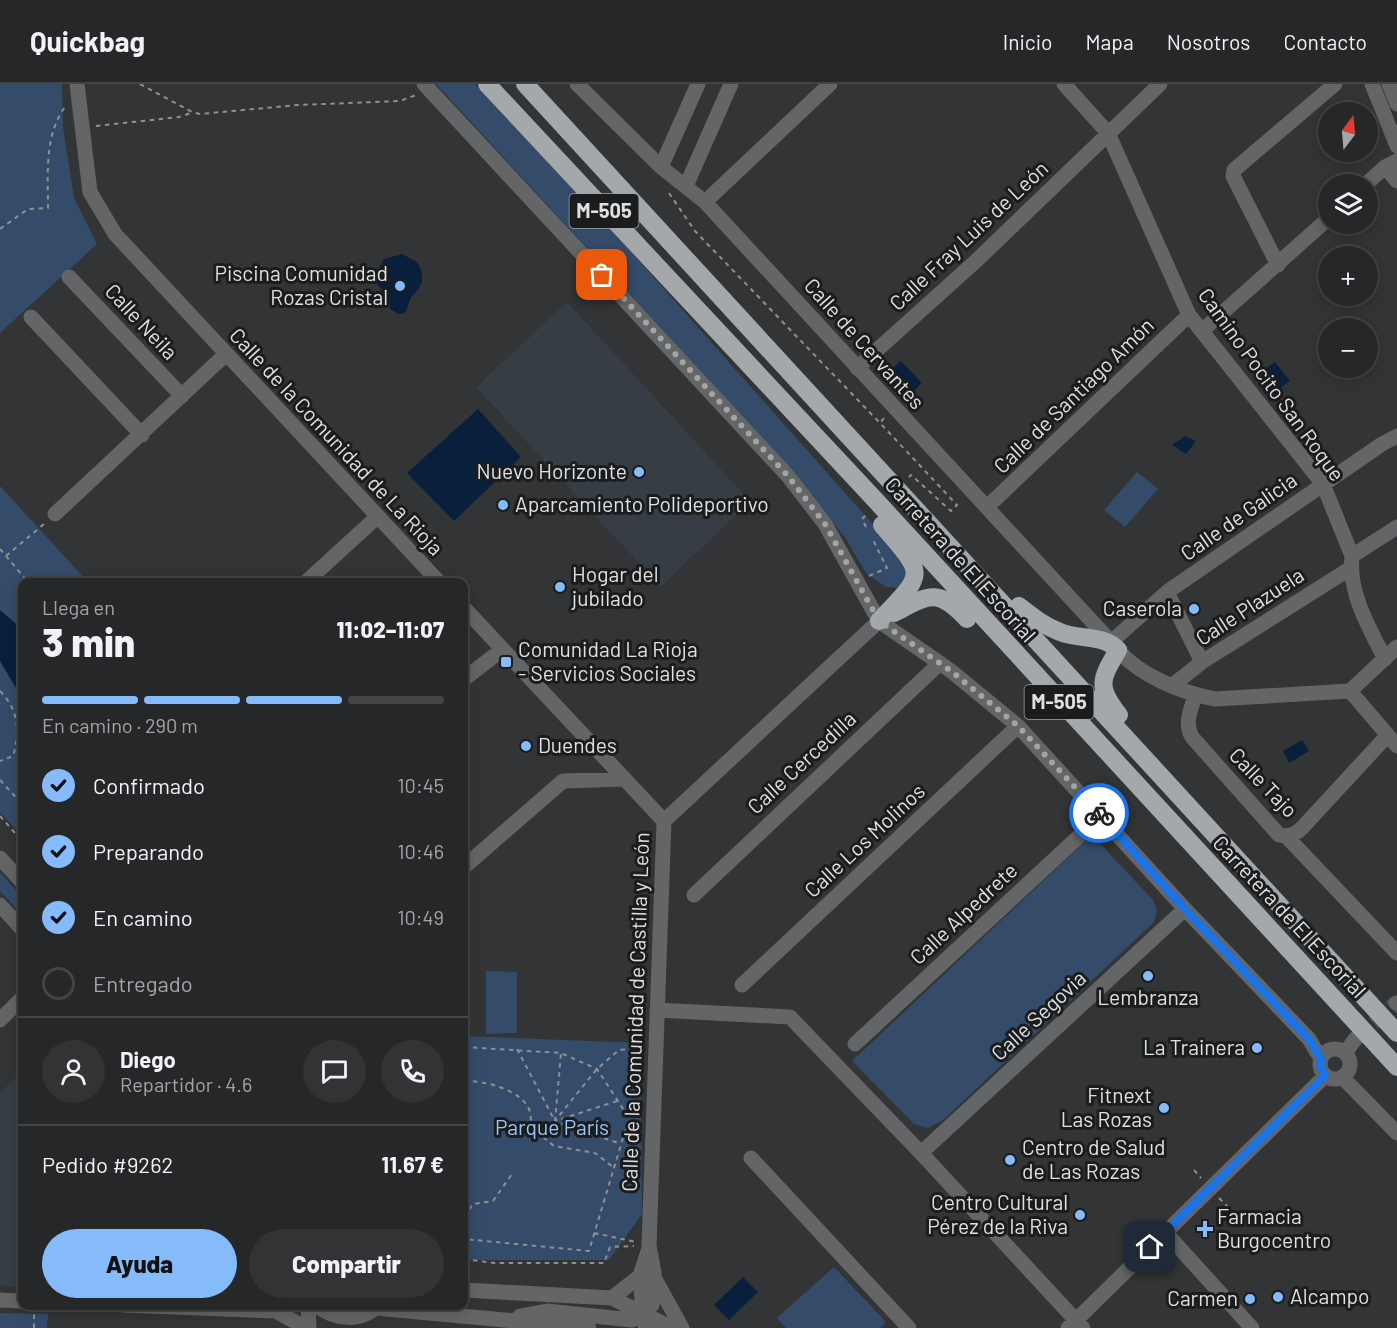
<!DOCTYPE html>
<html lang="es">
<head>
<meta charset="utf-8">
<style>
  :root { --surface:#262728; --page:#323334; --text:#f1f3f6; --muted:#a4a5a8; --line:#424445; --accent:#86bbfb }
  body { margin:0; font-family:Barlow,sans-serif; background:var(--page); color:var(--text); height:100vh; display:flex; flex-direction:column; font-size:22px; white-space:nowrap }
  * { box-sizing:border-box; margin:0 }
  p { font-size:20px; color:var(--muted) }
  .icon { flex:none; width:33px; height:33px; fill:none; stroke:currentColor; stroke-width:2; stroke-linecap:round; stroke-linejoin:round }
  .map { position:relative; flex:1; overflow:hidden }
  .details { position:absolute; left:18px; top:494px; width:450px; height:732px; display:flex; flex-direction:column; background:var(--surface); border-radius:12px; box-shadow:0 3px 15px #0003,0 0 0 2px var(--line) }
  .details>* { flex:none }
  .needle { width:39px; rotate:16deg }
  .tools { position:absolute; left:1318px; top:18px; display:grid; gap:12px }
  .tools a { display:grid; place-items:center; width:60px; height:60px; border-radius:50%; background:var(--surface); box-shadow:0 3px 15px #0003,0 0 0 2px var(--line); font-size:30px }
  .pin { position:absolute; display:grid; place-items:center; width:51px; height:51px; color:#fff; margin:-26px; border-radius:12px; box-shadow:0 3px 9px #0006 }
  .courier { position:absolute; display:grid; place-items:center; width:60px; height:60px; margin:-30px; border:4px solid #1a73e8; border-radius:50%; background:#fff; color:#222; box-shadow:0 2px 8px #0007 }
  .overview em { font-style:normal; font-weight:800 }
  .overview div { display:flex; flex-direction:column-reverse }
  .overview { display:flex; align-items:center; justify-content:space-between; height:102px; padding:0 24px }
  h1 { font-size:39px; font-weight:800; line-height:45px }
  .bar { display:grid; grid-template-columns:repeat(4,1fr); gap:9px 6px; align-content:center; height:72px; padding:0 24px }
  .bar i { height:8px; border-radius:4px; background:var(--line) }
  .bar .active { background:var(--accent) }
  .bar p { grid-column:span 4 }
  .line { display:flex; align-items:center; gap:15px; padding:0 24px; border-top:2px solid var(--line) }
  .line div { flex:1 }
  .round { display:grid; place-items:center; flex:none; width:63px; height:63px; border-radius:32px; background:var(--page) }
  ol { padding:0 24px; list-style:none }
  li { display:flex; align-items:center; gap:18px; height:66px }
  li p { margin-inline-start:auto }
  li .icon { padding:6px; border-radius:50%; background:var(--accent); color:#111; stroke-width:4 }
  li:last-child { color:var(--muted) }
  li i { width:33px; height:33px; border:3px solid var(--line); border-radius:50% }
  .button { display:flex; gap:12px; margin-top:auto; padding:12px 24px }
  .button a { flex:1; height:69px; border-radius:36px; background:var(--accent); color:#111; font-size:24px; font-weight:800; line-height:69px; text-align:center }
  .button a+a { background:var(--page); color:var(--text) }
  header { display:flex; align-items:center; gap:36px; box-sizing:border-box; height:84px; padding:0 30px; background:var(--surface); border-bottom:2px solid var(--line) }
  header strong { font-size:28px }
  nav { display:flex; gap:33px; margin-inline-start:auto; font-size:21px }
  .map>svg:first-child { display:block }
  .built { fill:#373d45 }
  .green { fill:#344c6a }
  .water { fill:#08203c }
  .lines { fill:none; stroke-linecap:round; stroke-linejoin:round }
  .minor-tunnel { stroke:#4c4e50; stroke-width:15; stroke-dasharray:15 8; stroke-linecap:butt }
  .path { stroke:#8e9091; stroke-width:2; stroke-dasharray:4.5 4.5; stroke-linecap:butt }
  .minor { stroke:#646566; stroke-width:15 }
  .highway { stroke:#a5a8ab; stroke-width:18 }
  .done { stroke:#a2a4a5; stroke-width:6; stroke-dasharray:0 10.8 }
  .route { stroke:#1a73e8; stroke-width:8 }
  .poi-dot { fill:#86bbfb; stroke:#1b1c1d; stroke-width:2 }
  .labels { text-anchor:middle; stroke-width:6; stroke-linejoin:round; paint-order:stroke }
  .shield { fill:#1b1c1d; stroke:#a4a5a6; stroke-width:1.5 }
  .shield-label { font-size:20px; font-weight:bold; fill:#dee0e1 }
  .street-label { font-size:21px; fill:#dee0e1; stroke:#1b1c1d }
  .poi-label { font-size:21px; fill:#dee0e1; stroke:#1b1c1d; text-anchor:end }
  .park-label { font-size:21px; fill:#99c5fc; stroke:#1b1c1d }
</style>
</head>
<body>
<header>
<strong>Quickbag</strong>
<nav><a>Inicio</a><a>Mapa</a><a>Nosotros</a><a>Contacto</a></nav>
</header>
<div class="map">
<svg width="1397" height="1244" viewBox="0 0 1397 1244">
  <rect width="100%" height="100%" fill="#323436"/>
  <path class="built" d="M567 218 750 417 661 503 476 303Z
    M22 987V1203L0 1202V1009Z"/>
  <path class="green" d="M0 0H62L63 43 74 114 97 160 0 249Z
    M436 0H475L618 153 908 480 907 494 901 504 886 503 866 489 846 455 797 392Z
    M1137 388 1158 405 1125 443 1104 426Z
    M0 402 88 498H22V752L0 728Z
    M1092 751 1153 816 1157 827 1154 838 942 1037 928 1044 914 1040 852 977Z
    M0 788 22 813V831L0 807Z
    M486 887 517 888V949L486 950Z
    M464 952 640 959 642 1130 609 1176H464Z
    M834 1183 886 1238 880 1244H786L777 1234Z
    M0 1229 48 1230 47 1244H0Z"/>
  <path class="water" d="M402 170 417 178C426 192 423 201 412 212 409 216 408 224 405 229L399 230 390 225 389 214 377 200 376 189 384 175Z
    M901 277 922 299 912 309 891 286Z
    M1275 278 1290 297 1276 307 1261 288Z
    M478 325 521 373 454 437 407 389Z
    M1185 352 1196 357 1186 370 1172 361Z
    M0 526 22 545V614L0 577Z
    M1302 656 1309 667 1289 679 1283 667Z
    M743 1193 758 1208 729 1236 714 1221Z"/>
  <g class="lines">
    <path class="minor-tunnel" d="M1356 954 1396 919"/>
    <path class="path" d="M140 0 192 28 200 30 298 21 400 17 416 11
      M96 42 179 33 191 29
      M669 109 695 147 880 339
      M0 145 28 125 48 124C48 90 44 52 65 23
      M884 334 880 339 957 421 951 427 911 391 909 393
      M866 443 862 435 866 431
      M0 465 28 498
      M6 472 44 440
      M869 492 887 484 873 456
      M0 607C19 626 20 648 13 672L0 677
      M0 696 22 720
      M0 732 22 757
      M464 963 561 969 597 985 629 1034 589 1167 464 1155
      M517 965 555 1037 561 969
      M464 997C483 996 524 1006 530 1028 531 1033 531 1038 531 1043L554 1062 595 1069 613 1083
      M617 1017 555 1037 621 1060
      M541 1050 546 1048 597 985 619 966 641 964
      M1194 1086 1201 1094
      M1219 1114 1228 1123
      M464 1133 473 1120 493 1117 512 1090
      M594 1149 636 1158
      M464 1175 494 1179H604L610 1163 634 1162
      M34 1244V1226"/>
    <path class="minor" d="M77 0 90 108 115 150 439 498
      M424 0 788 392 825 440 879 537 951 587 1018 642 1185 825 1309 955 1321 975
      M577 0 661 83 705 118 1111 558 1167 508 1382 360 1397 352
      M1064 0 1108 49 1189 231 1323 400 1352 472C1348 508 1369 544 1385 575
      M1372 0 1397 62
      M1389 0 1397 20
      M661 83 698 0
      M1385 83 1397 97
      M1366 100 1385 83 1397 77
      M686 102 731 0
      M705 118 830 0
      M1278 181 1233 92 1234 86 1335 0
      M69 193 182 312
      M31 233 142 351
      M1203 246 1329 134
      M857 284 976 177 1160 0
      M987 423 1189 231
      M55 430 225 271
      M1352 472 1397 443
      M306 498 377 433
      M1167 508 1202 578
      M464 524 664 737
      M1118 566C1139 591 1182 609 1215 615L1350 607
      M464 595 503 565
      M1173 601 1202 578 1351 484
      M1350 607 1397 662
      M1350 607 1397 563
      M1195 611C1191 626 1184 639 1192 653L1279 751C1289 753 1294 751 1301 745L1386 653
      M1286 752 1397 869
      M0 774 22 798
      M464 783 563 697 625 695
      M694 811 940 579
      M0 821 22 845
      M742 901 1018 642
      M1396 919H1397
      M657 926 790 933 921 1069 1083 1244
      M0 936 22 914
      M855 960 1101 732
      M1320 980a15 15 0 1 1 30 0a15 15 0 1 1-30 0Z
      M1345 969 1356 954
      M1342 993 1397 1049
      M921 1069 1185 825
      M751 1074 909 1244
      M1165 1148 1252 1244
      M464 1206 612 1214 672 1244
      M612 1214 640 1192
      M0 1216 22 1217
      M123 1221 276 1227 291 1221
      M308 1221 309 1244
      M316 1221C335 1236 360 1239 379 1221
      M376 1224 589 1244
      M276 1227 297 1239 300 1244
      M520 1232 547 1227 632 1236 652 1221 655 1195
      M648 1244 644 1239 640 1192 649 1164
      M682 1244 655 1195 649 1161 664 737 879 537
      M1068 1244 1325 992"/>
    <path class="highway" d="M487 0 879 420 1397 983
      M525 0 1397 949
      M1019 522C1033 533 1044 542 1060 548 1079 556 1103 550 1118 566 1101 595 1096 602 1119 631
      M894 529C929 511 937 503 967 535
      M879 537C925 488 927 493 882 441"/>
  </g>
  <g class="lines">
    <path class="done" d="M602 191 788 392 825 440 879 537 951 587 1018 642 1099 729"/>
    <path class="route" d="M1099 729 1185 825 1309 955 1321 975 1320 981 1325 992 1150 1163"/>
  </g>
  <g class="poi-dot">
    <circle cx="400" cy="202" r="6"/>
    <circle cx="639" cy="388" r="6"/>
    <circle cx="503" cy="421" r="6"/>
    <circle cx="560" cy="503" r="6"/>
    <circle cx="1194" cy="525" r="6"/>
    <rect x="500" y="572" width="12" height="12" rx="3"/>
    <circle cx="526" cy="662" r="6"/>
    <circle cx="1148" cy="892" r="6"/>
    <circle cx="1257" cy="964" r="6"/>
    <circle cx="1164" cy="1024" r="6"/>
    <circle cx="1010" cy="1076" r="6"/>
    <circle cx="1080" cy="1131" r="6"/>
    <path d="M1202 1136h6v6h6v6h-6v6h-6v-6h-6v-6h6z"/>
    <circle cx="1278" cy="1213" r="6"/>
    <circle cx="1250" cy="1215" r="6"/>
  </g>
  <g class="labels">
    <g class="shield">
      <rect x="569.5" y="110" width="69" height="34" rx="4.5"/>
      <rect x="1024.5" y="601" width="69" height="34" rx="4.5"/>
    </g>
    <g class="shield-label">
      <text x="604" y="134">M-505</text>
      <text x="1059" y="625">M-505</text>
    </g>
    <g class="street-label">
      <text transform="translate(969 152) rotate(-43)" y="7">Calle Fray Luis de León</text>
      <text transform="translate(141 238) rotate(47)" y="7">Calle Neila</text>
      <text transform="translate(864 260) rotate(48)" y="7">Calle de Cervantes</text>
      <text transform="translate(1271 301) rotate(54)" y="7">Camino Pocito San Roque</text>
      <text transform="translate(1074 312) rotate(-44)" y="7">Calle de Santiago Amón</text>
      <text transform="translate(336 358) rotate(47)" y="7">Calle de la Comunidad de La Rioja</text>
      <text transform="translate(1239 433) rotate(-35)" y="7">Calle de Galicia</text>
      <text transform="translate(960 476) rotate(48)" y="7">Carretera de El Escorial</text>
      <text transform="translate(1250 523) rotate(-33)" y="7">Calle Plazuela</text>
      <text transform="translate(802 679) rotate(-43)" y="7">Calle Cercedilla</text>
      <text transform="translate(1263 699) rotate(46)" y="7">Calle Tajo</text>
      <text transform="translate(865 757) rotate(-43)" y="7">Calle Los Molinos</text>
      <text transform="translate(964 830) rotate(-43)" y="7">Calle Alpedrete</text>
      <text transform="translate(1289 833) rotate(47)" y="7">Carretera de El Escorial</text>
      <text transform="translate(636 928) rotate(-88)" y="7">Calle de la Comunidad de Castilla y León</text>
      <text transform="translate(1039 932) rotate(-43)" y="7">Calle Segovia</text>
    </g>
    <g class="poi-label">
      <text x="388" y="197">Piscina Comunidad<tspan x="388" dy="24">Rozas Cristal</tspan></text>
      <text x="627" y="395">Nuevo Horizonte</text>
      <text x="515" y="428" text-anchor="start">Aparcamiento Polideportivo</text>
      <text x="572" y="498" text-anchor="start">Hogar del<tspan x="572" dy="24">jubilado</tspan></text>
      <text x="1182" y="532">Caserola</text>
      <text x="518" y="573" text-anchor="start">Comunidad La Rioja<tspan x="518" dy="24">- Servicios Sociales</tspan></text>
      <text x="538" y="669" text-anchor="start">Duendes</text>
      <text x="1148" y="921" text-anchor="middle">Lembranza</text>
      <text x="1245" y="971">La Trainera</text>
      <text x="1152" y="1019">Fitnext<tspan x="1152" dy="24">Las Rozas</tspan></text>
      <text x="1022" y="1071" text-anchor="start">Centro de Salud<tspan x="1022" dy="24">de Las Rozas</tspan></text>
      <text x="1068" y="1126">Centro Cultural<tspan x="1068" dy="24">Pérez de la Riva</tspan></text>
      <text x="1217" y="1140" text-anchor="start">Farmacia<tspan x="1217" dy="24">Burgocentro</tspan></text>
      <text x="1290" y="1220" text-anchor="start">Alcampo</text>
      <text x="1238" y="1222">Carmen</text>
    </g>
    <g class="park-label">
      <text x="552" y="1051">Parque París</text>
    </g>
  </g>
</svg>
<div class="tools">
<a><svg class="needle" viewBox="-14 -14 28 28"><path d="M0-13l5 13h-10z" fill="#e53935"/><path d="M0 13l5-13h-10z" fill="#a4a5a8"/></svg></a>
<a><svg class="icon" aria-label="layers" viewBox="0 0 24 24"><path d="M12 4l9 5-9 5-9-5zM3 14l9 5 9-5"/></svg></a>
<a>+</a>
<a>−</a>
</div>
<div class="pin" style="left:602px;top:191px;background:#ea580c"><svg class="icon" aria-label="bag" viewBox="0 0 24 24"><path d="M5 8h14l-1 12H6zM9 8a3 3 0 0 1 6 0"/></svg></div>
<div class="pin" style="left:1150px;top:1163px;background:#1f2937"><svg class="icon" aria-label="home" viewBox="0 0 24 24"><path d="M3 11l9-7 9 7M6 9v11h12V9"/></svg></div>
<div class="courier" style="left:1099px;top:729px"><svg class="icon" aria-label="bike" viewBox="0 0 24 24"><circle cx="6" cy="16" r="4"/><circle cx="18" cy="16" r="4"/><path d="M6 16l4-8h5l3 8M10 8l3 8H6M13 5h3"/></svg></div>
<section class="details">
<div class="overview"><div><h1>3 min</h1><p>Llega en</p></div><em>11:02–11:07</em></div>
<div class="bar"><i class="active"></i><i class="active"></i><i class="active"></i><i></i><p>En camino · 290 m</p></div>
<ol>
<li><svg class="icon" aria-label="check" viewBox="0 0 24 24"><path d="M5 12l5 5 9-10"/></svg>Confirmado<p>10:45</p></li>
<li><svg class="icon" aria-label="check" viewBox="0 0 24 24"><path d="M5 12l5 5 9-10"/></svg>Preparando<p>10:46</p></li>
<li><svg class="icon" aria-label="check" viewBox="0 0 24 24"><path d="M5 12l5 5 9-10"/></svg>En camino<p>10:49</p></li>
<li><i></i>Entregado</li>
</ol>
<div class="line" style="height:108px"><a class="round"><svg class="icon" aria-label="person" viewBox="0 0 24 24"><circle cx="12" cy="8" r="4"/><path d="M4 21q1-7 8-7t8 7"/></svg></a><div><b>Diego</b><p>Repartidor · 4.6</p></div><a class="round"><svg class="icon" aria-label="chat" viewBox="0 0 24 24"><path d="M4 5h16v11H9l-5 4z"/></svg></a><a class="round"><svg class="icon" aria-label="phone" viewBox="0 0 24 24"><path d="M5 4h4l2 5-3 2q2 4 5 5l2-3 5 2v4C11 20 4 13 5 4z"/></svg></a></div>
<div class="line" style="height:78px"><div>Pedido #9262</div><b>11.67 €</b></div>
<div class="button"><a>Ayuda</a><a>Compartir</a></div>
</section>
</div>
</body>
</html>
